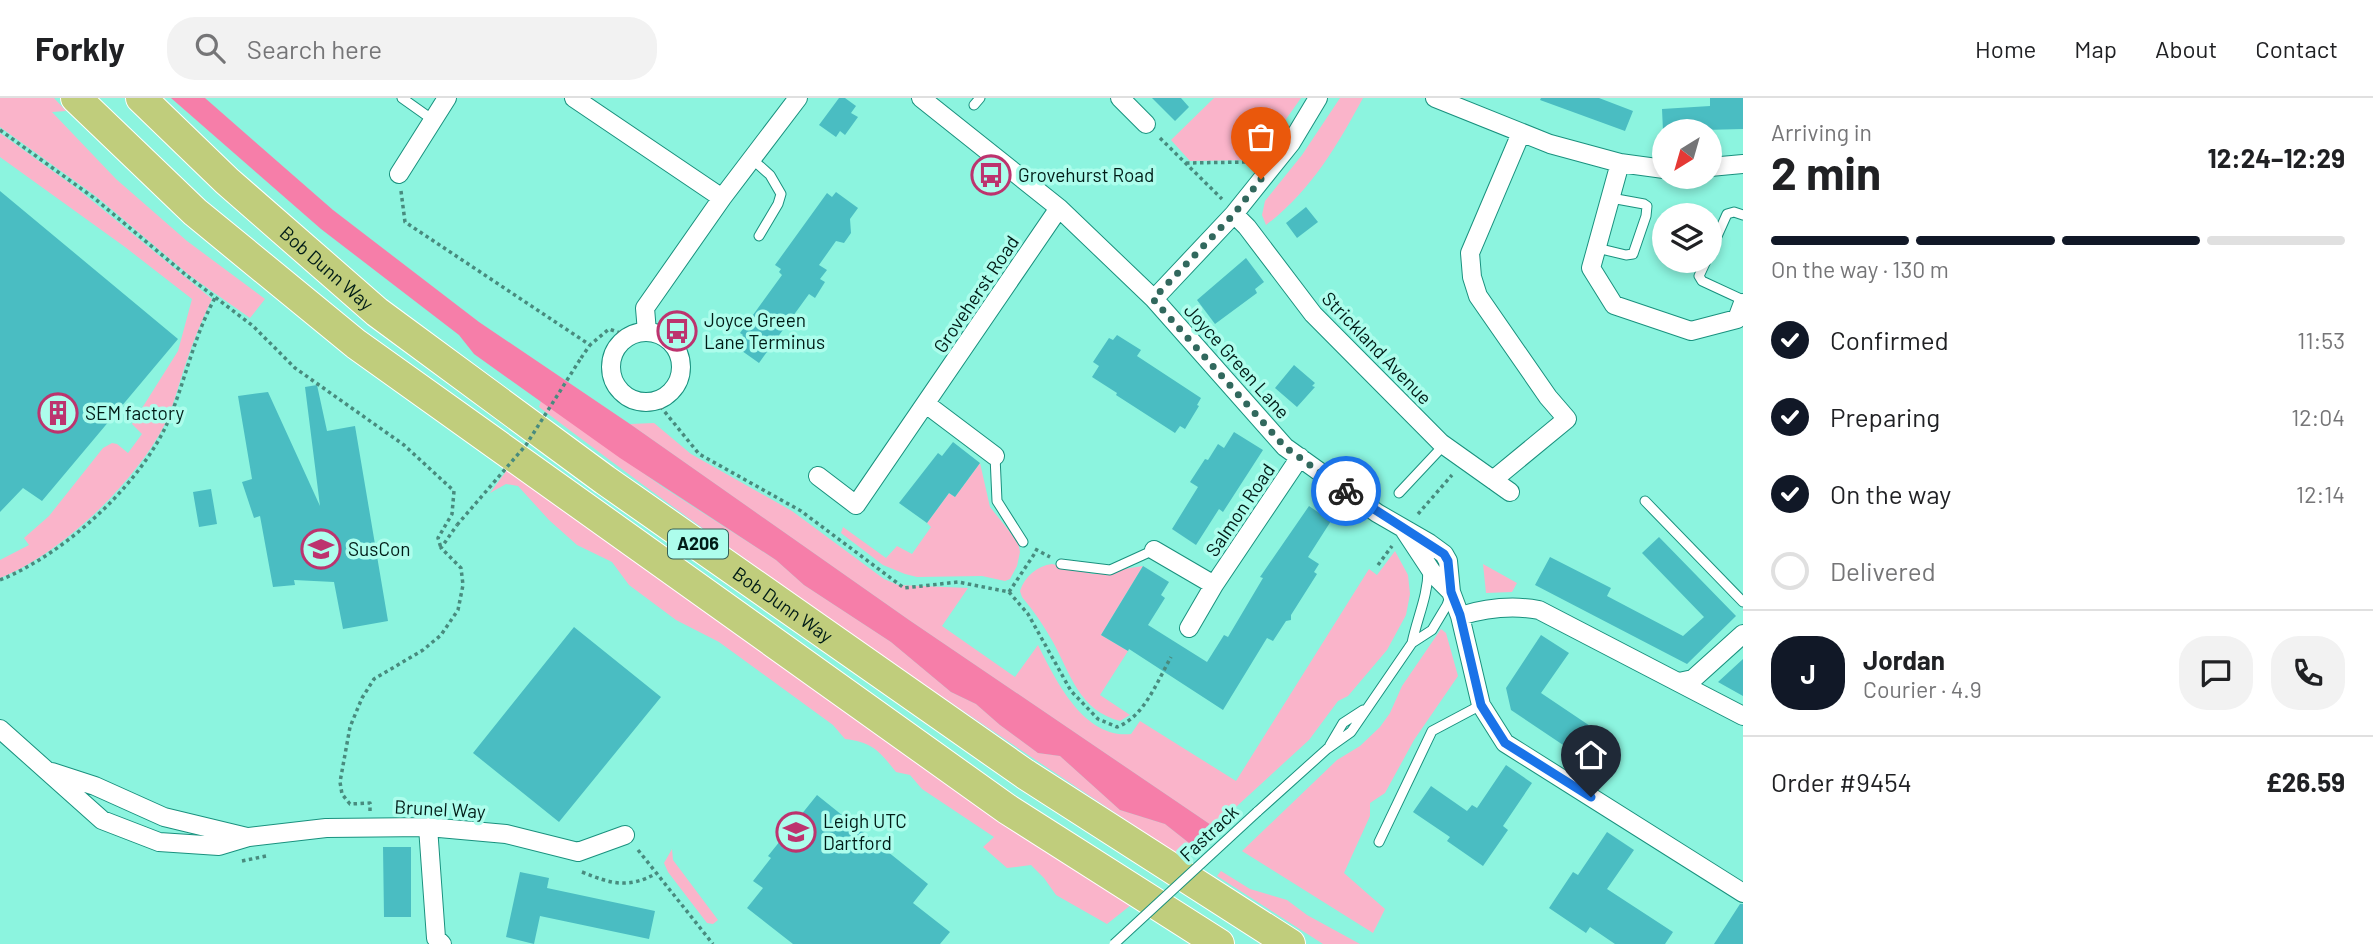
<!DOCTYPE html>
<html lang="en">
<head>
<meta charset="utf-8">
<style>
  :root { --surface:#fff; --page:#f2f2f2; --text:#202124; --muted:#757577; --line:#e0e0e0; --accent:#111827 }
  body { margin:0; font-family:Barlow,sans-serif; background:var(--page); color:var(--text); height:100vh; display:flex; flex-direction:column; font-size:26px; white-space:nowrap }
  * { box-sizing:border-box; margin:0 }
  p { font-size:23px; color:var(--muted) }
  .icon { flex:none; width:38px; height:38px; fill:none; stroke:currentColor; stroke-width:2; stroke-linecap:round; stroke-linejoin:round }
  .map { position:relative; flex:1; overflow:hidden }
  .details { display:flex; flex-direction:column; background:var(--surface); width:630px }
  .details>* { flex:none }
  .needle { width:46px; rotate:217deg }
  .fabs { position:absolute; left:1652px; top:21px; display:grid; gap:14px }
  .fabs a { display:grid; place-items:center; width:70px; height:70px; border-radius:50%; background:var(--surface); box-shadow:0 4px 10px #0003; font-size:35px }
  .pin { position:absolute; display:grid; place-items:center; width:60px; height:60px; color:#fff; margin:-72px -30px; border-radius:50% 50% 50% 0; rotate:-45deg; box-shadow:0 0 7px #0007 }
  .pin .icon { rotate:45deg }
  .courier { position:absolute; display:grid; place-items:center; width:70px; height:70px; margin:-35px; border:5px solid #1a73e8; border-radius:50%; background:#fff; color:#222; box-shadow:0 2px 9px #0007 }
  .summary em { font-style:normal; font-weight:700 }
  .summary div { display:flex; flex-direction:column-reverse }
  .summary { display:flex; align-items:center; justify-content:space-between; height:119px; padding:0 28px }
  h1 { font-size:46px; font-weight:700; line-height:52px }
  .bar { display:grid; grid-template-columns:repeat(4,1fr); gap:10px 7px; align-content:center; height:84px; padding:0 28px }
  .bar i { height:9px; border-radius:5px; background:var(--line) }
  .bar .selected { background:var(--accent) }
  .bar p { grid-column:span 4 }
  .line { display:flex; align-items:center; gap:18px; padding:0 28px; border-top:2px solid var(--line) }
  .line div { flex:1 }
  .round { display:grid; place-items:center; flex:none; width:74px; height:74px; border-radius:28px; background:var(--page) }
  ol { padding:0 28px; list-style:none }
  li { display:flex; align-items:center; gap:21px; height:77px }
  li p { margin-inline-start:auto }
  li .icon { padding:7px; border-radius:50%; background:var(--accent); color:#fff; stroke-width:4 }
  li:last-child { color:var(--muted) }
  li i { width:38px; height:38px; border:4px solid var(--line); border-radius:50% }
  header { display:flex; align-items:center; gap:42px; box-sizing:border-box; height:98px; padding:0 35px; background:var(--surface); border-bottom:2px solid var(--line) }
  header strong { font-size:33px }
  nav { display:flex; gap:38px; margin-inline-start:auto; font-size:24px }
  .search { width:490px; height:63px; background:var(--page); display:flex; align-items:center; gap:18px; box-sizing:border-box; padding:0 24px; border-radius:28px; color:var(--muted); font-size:26px }
  main { display:flex; flex:1; min-height:0 }
  .map>svg:first-child { display:block }
  .green { fill:#fab4ca }
  .forest { fill:#f67ea9 }
  .building { fill:#4abdc2 }
  .lines { fill:none; stroke-linecap:round; stroke-linejoin:round }
  .service-casing { stroke:#19917e; stroke-width:11 }
  .minor-casing { stroke:#19917e; stroke-width:20 }
  .primary-casing { stroke:#fff; stroke-width:32 }
  .path { stroke:#488b7e; stroke-width:3.5; stroke-dasharray:3.5 3.5; stroke-linecap:butt }
  .service { stroke:#fff; stroke-width:9 }
  .minor { stroke:#fff; stroke-width:18 }
  .primary { stroke:#c0cd7c; stroke-width:30 }
  .service-bridge-casing { stroke:#19917e; stroke-width:11; stroke-linecap:butt }
  .path-bridge { stroke:#488b7e; stroke-width:3.5; stroke-dasharray:3.5 3.5; stroke-linecap:butt }
  .service-bridge { stroke:#fff; stroke-width:9 }
  .done { stroke:#31685d; stroke-width:7; stroke-dasharray:0 12.6 }
  .route { stroke:#1a73e8; stroke-width:9 }
  .labels { text-anchor:middle; stroke-width:7; stroke-linejoin:round; paint-order:stroke }
  .shield { fill:#adfdec; stroke:#346057; stroke-width:2 }
  .shield-label { font-size:18px; font-weight:bold; fill:#001c17 }
  .poi-label { font-size:19px; fill:#001c17; stroke:#adfdec; text-anchor:start }
  .street-label { font-size:19px; fill:#001c17; stroke:#adfdec }
</style>
</head>
<body>
<header>
<strong>Forkly</strong>
<div class="search"><svg class="icon" aria-label="search" viewBox="0 0 24 24"><circle cx="10" cy="10" r="6"/><path d="M15 15l6 6"/></svg>Search here</div>
<nav><a>Home</a><a>Map</a><a>About</a><a>Contact</a></nav>
</header>
<main>
<div class="map">
<svg width="1743" height="846" viewBox="0 0 1743 846">
  <rect width="100%" height="100%" fill="#8cf4df"/>
  <path class="green" d="M0 0H54L66 13 52 14 116 81 187 143 265 201 250 220 189 177 97 99 0 29Z
    M1214 0H1301L1257 62 1190 63 1171 42Z
    M1340 0H1363C1337 48 1310 94 1266 127L1262 117 1265 103 1302 57Z
    M0 35 79 92 212 201C202 222 193 243 186 265 179 285 174 307 165 326 135 385 61 456 0 480V462L29 447 24 440 49 418 103 350 112 345 117 346 128 355 142 336 132 326 178 253 192 201 125 149 0 59Z
    M541 303 663 389 776 462 804 487 891 544 951 594 976 606 1000 627 1038 655 1060 658 1120 712 1165 726 1193 748 1181 758C962 615 747 467 539 309Z
    M654 325 691 356 792 413 884 481 898 487 968 490 942 528 1015 579 1038 547C1056 583 1084 641 1131 636L1140 623 1236 683 1369 471 1377 477 1395 453 1408 477 1410 496 1406 517 1387 552 1348 598 1338 603 1309 642 1214 729 909 522 630 326Z
    M980 365 990 409 1018 444 1020 454 1017 468 1010 481 1005 483 982 478 917 479 905 476 883 467 841 435 843 429 886 460 897 448 912 456 931 429 927 425 949 395 955 399Z
    M507 372 834 605 1131 807 1107 826 1056 797 1044 780 1031 767 1007 770 983 749 994 739 922 691 910 677 896 674C880 654 873 644 845 641L833 627 719 544 676 522 629 487 612 464 577 447 549 422 518 388 506 386 490 395Z
    M1052 466 1093 476 1143 468 1101 537 1128 553 1100 597 1130 617 1120 623C1079 612 1071 577 1053 544 1044 528 1034 513 1022 499L1020 493C1025 478 1037 468 1052 466Z
    M1483 466 1517 485 1512 494 1486 495Z
    M1441 531 1446 535 1458 578 1414 642 1385 695 1370 705V718L1344 775 1385 811 1373 835 1242 753 1337 662 1360 648 1380 629 1390 615 1402 588Z
    M672 751 673 762 718 822 713 826 707 825 668 774 664 765Z
    M1221 773 1250 791 1287 802 1307 817 1360 846H1323L1217 778Z"/>
  <path class="forest" d="M171 0H205L333 112 479 224 630 326 909 522 1214 729 1193 748 1165 726 1120 712 1060 658 1038 655 1000 627 976 606 951 594 891 544 804 487 776 462 620 360 474 256 459 237 321 131Z"/>
  <path class="building" d="M839 0H845L856 8 851 15 858 19 845 37 840 33 836 39 819 27Z
    M1152 0H1181L1189 9 1175 23Z
    M1541 0H1599L1633 13 1625 33 1540 2Z
    M1710 0H1743V31L1663 33 1662 11 1710 8Z
    M0 93 178 241 42 403 23 390 0 414Z
    M836 94 858 110 850 121 851 135 844 145 836 143 819 167 827 172 820 181 825 184 815 200 809 196 759 265 735 248 743 237 740 235 782 177 779 174 781 171 775 167 827 95 832 99Z
    M1306 109 1318 124 1297 140 1286 125Z
    M1246 160 1264 184 1255 191 1257 195 1215 226 1197 202Z
    M1117 237 1141 252 1137 258 1201 300 1197 307 1199 308 1185 331 1180 328 1175 335 1116 297 1117 295 1092 279 1099 268 1093 264 1109 240 1113 242Z
    M1294 267 1315 285 1312 288 1315 289 1297 309 1275 290Z
    M317 287 327 333 355 328 388 523 343 531 334 484 294 482 295 487 273 489 260 418 254 420 242 384 252 381 238 298 268 294 320 408 305 289Z
    M1234 334 1263 352 1223 414 1219 411 1196 447 1172 431 1198 389 1190 384 1205 361 1208 362 1218 346 1224 350Z
    M953 344 980 365 955 399 949 395 927 425 899 405 938 355 942 358Z
    M211 391 217 426 199 429 193 394Z
    M1309 408 1331 423 1308 459 1319 466 1314 474 1317 476 1291 517V522L1286 523 1273 543 1267 540 1223 612 1129 551 1128 553 1101 537 1143 468 1169 484 1161 497 1165 500 1148 527 1207 564 1224 537 1228 539 1263 480 1260 479Z
    M1659 439 1736 518 1687 566 1535 487 1550 459 1611 490 1607 498 1683 538 1704 519 1642 455Z
    M574 529 661 599 559 724 473 655Z
    M1541 537 1569 555 1541 595 1599 634 1581 659 1511 612 1506 590Z
    M1743 561V598L1718 584Z
    M1506 667 1532 685 1503 728 1508 732 1483 768 1447 743 1450 739 1413 714 1431 688 1467 713 1472 707 1477 710Z
    M817 697 928 786 913 805 950 834 940 846H793L747 810 763 790 753 783 771 760 768 758Z
    M1607 734 1634 752 1607 791 1673 834 1665 846H1615L1590 829 1586 835 1549 810 1573 774 1578 777Z
    M383 749H411V819H384Z
    M520 774 549 780 547 790 655 813 649 841 540 818 534 846 506 839Z
    M1740 806H1743V846H1714Z"/>
  <g class="lines">
    <g class="service-casing">
      <path id="service" d="M402 0 433 22
        M974 7 980 0
        M752 61 770 77 781 96 778 106 759 138
        M1597 150 1626 157 1633 156 1646 118 1647 108 1644 106 1611 100
        M1710 154 1727 116 1734 114 1743 117
        M1706 163 1699 178 1702 183 1743 202
        M995 358 997 403 1023 444
        M1399 395 1444 347
        M1645 403 1743 504
        M1061 466 1110 472 1154 452
        M1412 545C1417 520 1428 498 1428 472
        M1330 647 1343 625 1363 612
        M1257 714 1327 651 1351 634 1412 545 1432 532 1447 507 1451 496
        M1379 744 1432 633 1481 607"/>
    </g>
    <g class="minor-casing">
      <path id="minor" d="M574 0 722 100
        M921 0 1059 110 1154 201 1285 349 1377 415 1429 445 1444 456 1448 463 1451 494 1460 518 1481 607 1505 645 1743 795
        M1120 0 1146 26
        M1435 0 1550 46 1620 65 1664 71
        M1620 65 1591 170 1614 207 1691 233 1737 221 1743 205
        M1710 69 1743 66
        M399 76 447 0
        M1234 116 1247 129 1313 216 1441 345 1510 394
        M1154 201 1234 116 1291 45 1318 0
        M611 269a35 35 0 1 1 70 0a35 35 0 1 1-70 0Z
        M647 234 645 210 722 100 798 0
        M926 306 995 358
        M818 378 856 407 1059 110
        M1493 382 1567 321 1548 299 1478 198 1472 179 1470 155 1521 35
        M1405 433 1434 477 1451 494
        M1154 452 1214 487 1300 359
        M1460 518C1486 510 1512 507 1539 512L1743 618
        M1189 530 1214 487
        M1679 584 1693 581 1743 536
        M0 631 102 722 159 744 219 748 249 739 326 730 428 729 506 736 578 754 625 737
        M52 674 95 688 164 719 247 739
        M428 729 436 840 442 846"/>
    </g>
    <g class="primary-casing">
      <g id="primary">
        <path d="M76 0 195 114 356 246 1007 711 1219 846"/>
        <path id="s1" d="M141 0 227 83 377 214 605 382 1025 676 1290 846"/>
      </g>
    </g>
    <path class="path" d="M0 32 94 100 186 177 253 228 295 270 404 347 454 393 452 416 438 440 441 450
      M1160 40 1222 101
      M1186 65 1250 64
      M401 93 405 124 590 247 609 231 629 238
      M581 260 590 247
      M656 303 699 356 801 413 904 490 958 484 1009 494 1028 516 1071 593 1098 621 1117 629C1144 619 1157 584 1171 559
      M1418 416 1452 377
      M1035 451 1050 459
      M1378 467 1392 448
      M0 482C65 456 143 385 170 319 186 280 194 238 215 200
      M1009 494 1035 455
      M370 713V705L350 706 342 696 340 684 350 629 362 600 374 581 423 552 441 537 458 512 463 487 461 470 441 450 457 427
      M638 752 713 846
      M242 763 266 758
      M582 774C612 786 628 791 657 775"/>
    <use href="#service" class="service"/>
    <use href="#minor" class="minor"/>
    <use href="#primary" class="primary"/>
    <g class="service-bridge-casing">
      <path id="service-bridge" d="M1114 846 1257 714"/>
    </g>
    <path class="path-bridge" d="M457 427 526 347 581 260"/>
    <use href="#service-bridge" class="service-bridge"/>
  </g>
  <g class="lines">
    <path class="done" d="M1261 81 1234 116 1153 201 1285 349 1346 393"/>
    <path class="route" d="M1346 393 1444 456 1448 463 1451 494 1460 517 1481 607 1505 645 1591 699"/>
  </g>
  <defs>
    <g id="bus-ring" transform="scale(2.0125)"><circle r="9.5" fill="#adfdec" stroke="#bd336e" stroke-width="1.5"/><path d="M-5-6H5V4H4V6H2V4H-2V6H-4V4H-5ZM-3.5-4V0h7V-4ZM-3.5 1.2v1.5H-2V1.2ZM2 1.2v1.5H3.5V1.2Z" fill="#bd336e"/></g>
    <g id="building-ring" transform="scale(2.0125)"><circle r="9.5" fill="#adfdec" stroke="#bd336e" stroke-width="1.5"/><path d="M-4-6H4V6H1V3H-1V6H-4ZM-2.5-4.3h1.7v1.8h-1.7ZM.8-4.3h1.7v1.8H.8ZM-2.5-1h1.7V.8h-1.7ZM.8-1h1.7V.8H.8Z" fill="#bd336e"/></g>
    <g id="university-ring" transform="scale(2.0125)"><circle r="9.5" fill="#adfdec" stroke="#bd336e" stroke-width="1.5"/><path d="M0-5L7-2L0 1L-7-2ZM-4 1L0 2.5L4 1V4Q0 6-4 4Z" fill="#bd336e"/></g>
    <g id="school-ring" transform="scale(2.0125)"><circle r="9.5" fill="#adfdec" stroke="#bd336e" stroke-width="1.5"/><path d="M0-5L7-2L0 1L-7-2ZM-4 1L0 2.5L4 1V4Q0 6-4 4Z" fill="#bd336e"/></g>
  </defs>
  <g fill-rule="evenodd">
    <use href="#bus-ring" x="991" y="77"/>
    <use href="#bus-ring" x="677" y="233"/>
    <use href="#building-ring" x="58" y="315"/>
    <use href="#university-ring" x="321" y="451"/>
    <use href="#school-ring" x="796" y="734"/>
  </g>
  <g class="labels">
    <rect class="shield" x="668" y="431.5" width="60" height="29" rx="5"/>
    <g class="shield-label">
      <text x="698" y="452">A206</text>
    </g>
    <g class="poi-label">
      <text x="1018" y="84">Grovehurst Road</text>
      <text x="704" y="229">Joyce Green<tspan x="704" dy="22">Lane Terminus</tspan></text>
      <text x="85" y="322">SEM factory</text>
      <text x="348" y="458">SusCon</text>
      <text x="823" y="730">Leigh UTC<tspan x="823" dy="22">Dartford</tspan></text>
    </g>
    <g class="street-label">
      <text dy="7" stroke="none"><textPath href="#s1" startOffset="252">Bob Dunn Way</textPath></text>
      <text transform="translate(976 196) rotate(-56)" y="7">Groveherst Road</text>
      <text transform="translate(1377 250) rotate(46)" y="7">Strickland Avenue</text>
      <text transform="translate(1237 263) rotate(48)" y="7">Joyce Green Lane</text>
      <text transform="translate(1240 412) rotate(-56)" y="7">Salmon Road</text>
      <text dy="7" stroke="none"><textPath href="#s1" startOffset="819">Bob Dunn Way</textPath></text>
      <text transform="translate(440 711) rotate(3)" y="7">Brunel Way</text>
      <text transform="translate(1209 735) rotate(-43)" y="7">Fastrack</text>
    </g>
  </g>
</svg>
<div class="fabs">
<a><svg class="needle" viewBox="-14 -14 28 28"><path d="M0-13l5 13h-10z" fill="#e53935"/><path d="M0 13l5-13h-10z" fill="#757577"/></svg></a>
<a><svg class="icon" aria-label="layers" viewBox="0 0 24 24"><path d="M12 4l9 5-9 5-9-5zM3 14l9 5 9-5"/></svg></a>
</div>
<div class="pin" style="left:1261px;top:81px;background:#ea580c"><svg class="icon" aria-label="bag" viewBox="0 0 24 24"><path d="M5 8h14l-1 12H6zM9 8a3 3 0 0 1 6 0"/></svg></div>
<div class="pin" style="left:1591px;top:699px;background:#1f2937"><svg class="icon" aria-label="home" viewBox="0 0 24 24"><path d="M3 11l9-7 9 7M6 9v11h12V9"/></svg></div>
<div class="courier" style="left:1346px;top:393px"><svg class="icon" aria-label="bike" viewBox="0 0 24 24"><circle cx="6" cy="16" r="4"/><circle cx="18" cy="16" r="4"/><path d="M6 16l4-8h5l3 8M10 8l3 8H6M13 5h3"/></svg></div>
</div>
<section class="details">
<div class="summary"><div><h1>2 min</h1><p>Arriving in</p></div><em>12:24–12:29</em></div>
<div class="bar"><i class="selected"></i><i class="selected"></i><i class="selected"></i><i></i><p>On the way · 130 m</p></div>
<ol>
<li><svg class="icon" aria-label="check" viewBox="0 0 24 24"><path d="M5 12l5 5 9-10"/></svg>Confirmed<p>11:53</p></li>
<li><svg class="icon" aria-label="check" viewBox="0 0 24 24"><path d="M5 12l5 5 9-10"/></svg>Preparing<p>12:04</p></li>
<li><svg class="icon" aria-label="check" viewBox="0 0 24 24"><path d="M5 12l5 5 9-10"/></svg>On the way<p>12:14</p></li>
<li><i></i>Delivered</li>
</ol>
<div class="line" style="height:126px"><b class="round" style="background:var(--accent);color:#fff">J</b><div><b>Jordan</b><p>Courier · 4.9</p></div><a class="round"><svg class="icon" aria-label="chat" viewBox="0 0 24 24"><path d="M4 5h16v11H9l-5 4z"/></svg></a><a class="round"><svg class="icon" aria-label="phone" viewBox="0 0 24 24"><path d="M5 4h4l2 5-3 2q2 4 5 5l2-3 5 2v4C11 20 4 13 5 4z"/></svg></a></div>
<div class="line" style="height:91px"><div>Order #9454</div><b>£26.59</b></div>
</section>
</main>
</body>
</html>
